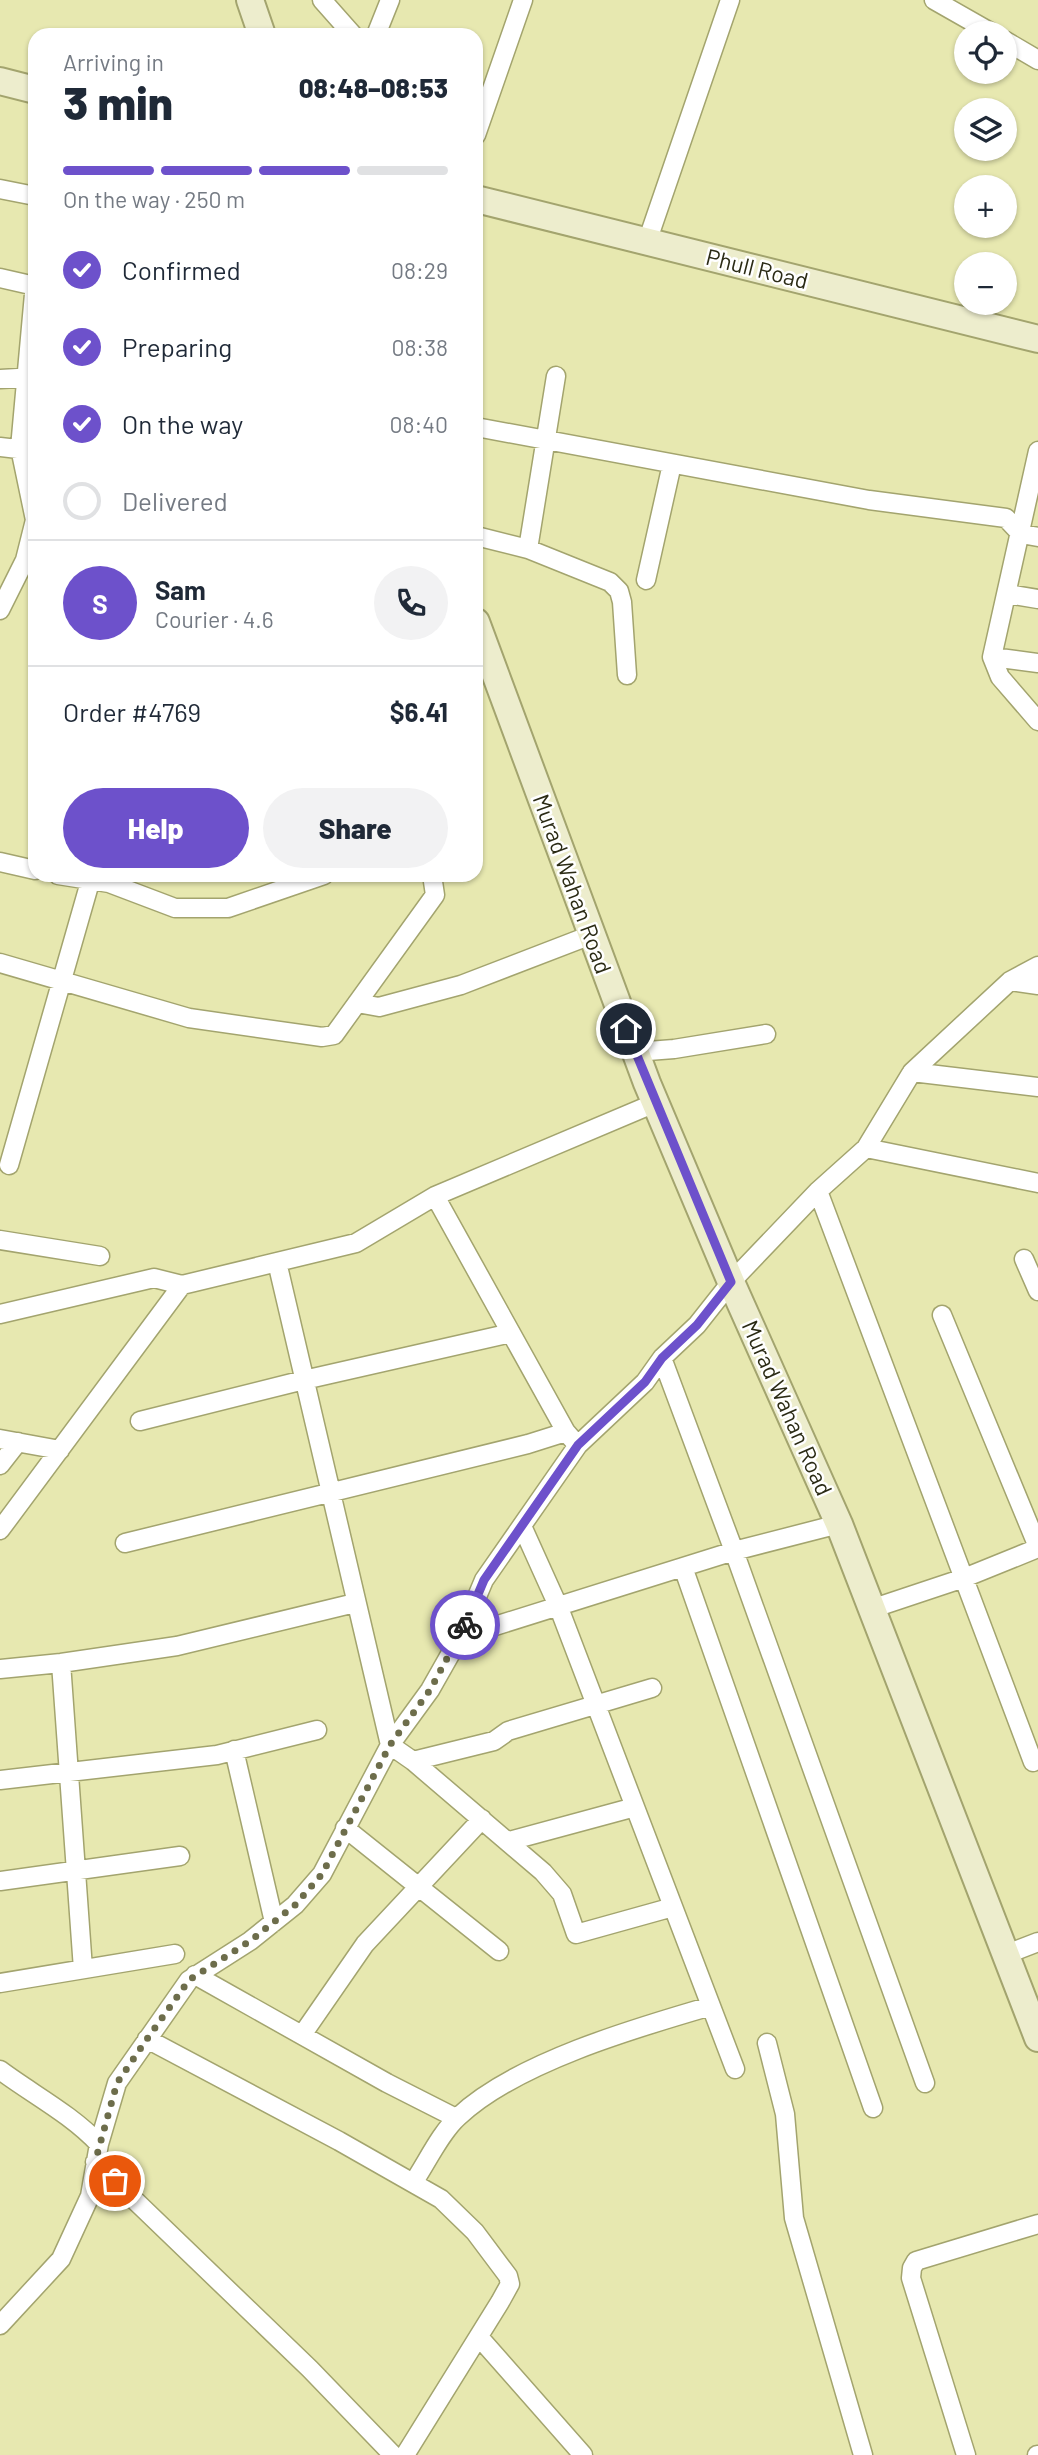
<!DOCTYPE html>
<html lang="en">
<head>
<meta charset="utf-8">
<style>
  :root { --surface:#fff; --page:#f2f2f3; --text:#1f2937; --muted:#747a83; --line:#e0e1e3; --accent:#6d51cb }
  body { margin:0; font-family:Barlow,sans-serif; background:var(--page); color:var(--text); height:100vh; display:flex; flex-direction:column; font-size:26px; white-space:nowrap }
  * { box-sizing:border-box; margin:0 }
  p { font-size:23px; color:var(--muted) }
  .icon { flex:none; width:38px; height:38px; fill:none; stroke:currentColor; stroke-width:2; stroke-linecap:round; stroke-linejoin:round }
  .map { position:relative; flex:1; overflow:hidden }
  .sheet { position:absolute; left:28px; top:28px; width:455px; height:854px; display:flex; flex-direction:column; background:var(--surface); border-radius:21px; box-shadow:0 2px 5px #0004 }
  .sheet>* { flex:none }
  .buttons { position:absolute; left:954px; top:21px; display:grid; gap:14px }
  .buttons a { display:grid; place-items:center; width:63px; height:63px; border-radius:50%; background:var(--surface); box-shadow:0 2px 5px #0004; font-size:35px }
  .pin { position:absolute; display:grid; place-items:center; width:60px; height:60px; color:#fff; margin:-30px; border:4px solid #fff; border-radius:50%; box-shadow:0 2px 7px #0007 }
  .courier { position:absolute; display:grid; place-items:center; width:70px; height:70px; margin:-35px; border:5px solid #6d51cb; border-radius:50%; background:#fff; color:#222; box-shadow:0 2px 9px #0007 }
  .overview em { font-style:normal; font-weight:800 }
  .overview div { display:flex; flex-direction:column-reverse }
  .overview { display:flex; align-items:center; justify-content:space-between; height:119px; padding:0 35px }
  h1 { font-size:46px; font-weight:800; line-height:52px }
  .bar { display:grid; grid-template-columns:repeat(4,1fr); gap:10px 7px; align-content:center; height:84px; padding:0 35px }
  .bar i { height:9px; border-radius:5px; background:var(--line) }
  .bar .on { background:var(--accent) }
  .bar p { grid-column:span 4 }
  .line { display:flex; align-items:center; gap:18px; padding:0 35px; border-top:2px solid var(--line) }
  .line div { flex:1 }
  .round { display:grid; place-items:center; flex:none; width:74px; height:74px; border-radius:37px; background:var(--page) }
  ol { padding:0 35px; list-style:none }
  li { display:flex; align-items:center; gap:21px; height:77px }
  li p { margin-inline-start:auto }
  li .icon { padding:7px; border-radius:50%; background:var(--accent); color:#fff; stroke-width:4 }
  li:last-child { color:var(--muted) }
  li i { width:38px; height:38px; border:4px solid var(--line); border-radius:50% }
  .primary-button { display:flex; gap:14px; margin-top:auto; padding:14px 35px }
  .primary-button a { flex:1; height:80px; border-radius:42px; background:var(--accent); color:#fff; font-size:28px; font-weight:800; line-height:80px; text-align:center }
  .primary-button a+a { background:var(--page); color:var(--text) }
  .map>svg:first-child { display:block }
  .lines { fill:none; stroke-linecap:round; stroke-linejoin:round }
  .street-casing { stroke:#a3a46e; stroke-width:21 }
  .secondary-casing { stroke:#a3a46e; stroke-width:30 }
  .street { stroke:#fff; stroke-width:18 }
  .secondary { stroke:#ededcd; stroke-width:26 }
  .done { stroke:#6d6d4b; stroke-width:7; stroke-dasharray:0 12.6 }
  .route { stroke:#6d51cb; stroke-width:9 }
  .labels { text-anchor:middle; stroke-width:5; stroke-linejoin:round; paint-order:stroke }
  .street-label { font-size:23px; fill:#2b2b15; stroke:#fff }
</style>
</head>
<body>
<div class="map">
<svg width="1038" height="2455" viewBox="0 0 1038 2455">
  <rect width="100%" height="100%" fill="#e7e8b0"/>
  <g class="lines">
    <g class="street-casing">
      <path id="street" d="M322 0 353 35
        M934 0 992 33
        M376 35 390 0
        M1004 40 1038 60
        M476 135 523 0
        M0 189 35 196
        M647 242 730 0
        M0 278 35 286
        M0 379 35 377
        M476 427 869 500 1006 518 1021 534 1038 537
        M0 447 35 451
        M1038 451 992 657 1000 677 1038 721
        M476 536 528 549 610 582 619 591 622 602 627 675
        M528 549 556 376
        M646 580 672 464
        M1007 594 1038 599
        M0 610 25 560 35 520 20 448 35 283
        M992 657 1038 663
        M0 862 35 870
        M58 875 109 883 175 908H228L324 875
        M0 963 189 1018 322 1037 334 1035 435 895 432 875
        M1010 981 1038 985
        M357 1003 379 1007 461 985 591 935
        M635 1052 674 1049 766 1034
        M912 1072 1038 1087
        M866 1148 1038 1183
        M9 1165 92 875
        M818 1191 1033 1762
        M435 1196 566 1432 573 1440
        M0 1240 100 1256
        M1024 1259 1038 1291
        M277 1262 390 1745 413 1761 543 1872 562 1894 576 1934 673 1907
        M0 1314 154 1278 182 1285 356 1243 435 1196 655 1103
        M942 1315 1038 1547
        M662 1358 734 1551 925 2083
        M140 1421 304 1380 511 1333
        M0 1439 60 1450
        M0 1465 18 1442
        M522 1526 559 1608 735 2069
        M0 1530 182 1285
        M125 1543 528 1444 566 1432
        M683 1567 873 2108
        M874 1608 964 1578 1038 1548
        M460 1637 734 1551 839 1524
        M61 1663 83 1969
        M0 1669 61 1663 177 1646 355 1603
        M234 1750 274 1922
        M413 1761 494 1741 508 1731 652 1688
        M0 1780 217 1755 317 1730
        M345 1828 499 1951
        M509 1841 635 1807
        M0 1881 180 1856
        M1007 1954 1038 1942
        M195 1975 387 2083 456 2118
        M0 1983 175 1954
        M302 2035 365 1944 482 1819
        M147 2039 339 2141 441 2199 475 2232 508 2276 510 2284 500 2302 405 2455
        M767 2043 785 2114 794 2218 863 2455
        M0 2070C32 2094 71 2114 99 2144
        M95 2162 310 2369 393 2455
        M413 2183C426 2164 441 2132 458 2117 515 2063 635 2028 711 2006
        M0 2325 61 2259 90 2196 99 2144 117 2083 189 1980 250 1941 295 1905 322 1874 390 1745 430 1690 460 1637 484 1580 578 1445 645 1382 662 1358 697 1325 731 1282 818 1191 866 1148 912 1072 1010 981 1038 966
        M479 2337 583 2455
        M966 2455 911 2278 912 2268 916 2261 1038 2224
        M1037 2455H1038"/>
    </g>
    <g class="secondary-casing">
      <path id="secondary" d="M250 0 262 35
        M0 81 35 90
        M476 199 1038 339
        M476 622 647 1083 731 1282 839 1524 1038 2038"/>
    </g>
    <use href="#street" class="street"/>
    <use href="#secondary" class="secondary"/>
  </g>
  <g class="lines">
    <path class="done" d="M115 2181 95 2162 117 2083 147 2039 189 1980 250 1941 295 1905 322 1874 390 1745 430 1690 465 1625"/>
    <path class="route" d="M465 1625 484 1580 578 1445 645 1382 662 1358 697 1325 731 1282 626 1029"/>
  </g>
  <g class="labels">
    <g class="street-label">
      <text transform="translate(757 269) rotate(14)" y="8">Phull Road</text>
      <text transform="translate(572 884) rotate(70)" y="8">Murad Wahan Road</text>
      <text transform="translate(787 1408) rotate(66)" y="8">Murad Wahan Road</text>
    </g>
  </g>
</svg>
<div class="buttons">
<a><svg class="icon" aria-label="locate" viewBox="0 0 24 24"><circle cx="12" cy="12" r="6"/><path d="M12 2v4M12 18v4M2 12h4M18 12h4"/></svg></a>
<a><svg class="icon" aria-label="layers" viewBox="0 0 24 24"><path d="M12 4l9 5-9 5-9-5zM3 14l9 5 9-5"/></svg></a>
<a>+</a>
<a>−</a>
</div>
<div class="pin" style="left:115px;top:2181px;background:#ea580c"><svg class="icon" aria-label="bag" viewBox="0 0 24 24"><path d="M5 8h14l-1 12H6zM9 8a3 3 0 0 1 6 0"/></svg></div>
<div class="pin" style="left:626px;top:1029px;background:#1f2937"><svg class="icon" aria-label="home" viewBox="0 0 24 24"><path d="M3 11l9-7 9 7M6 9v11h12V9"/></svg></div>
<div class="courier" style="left:465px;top:1625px"><svg class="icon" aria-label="bike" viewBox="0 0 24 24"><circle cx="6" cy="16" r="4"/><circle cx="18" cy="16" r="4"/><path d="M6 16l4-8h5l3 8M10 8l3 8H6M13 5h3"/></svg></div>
<section class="sheet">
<div class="overview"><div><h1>3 min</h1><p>Arriving in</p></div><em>08:48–08:53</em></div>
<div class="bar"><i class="on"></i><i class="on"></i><i class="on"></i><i></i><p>On the way · 250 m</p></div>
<ol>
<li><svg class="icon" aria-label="check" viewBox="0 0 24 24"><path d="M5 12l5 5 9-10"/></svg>Confirmed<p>08:29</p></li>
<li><svg class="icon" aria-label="check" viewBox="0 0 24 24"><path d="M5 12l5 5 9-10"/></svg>Preparing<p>08:38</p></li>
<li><svg class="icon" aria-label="check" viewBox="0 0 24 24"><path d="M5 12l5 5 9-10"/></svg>On the way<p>08:40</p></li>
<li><i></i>Delivered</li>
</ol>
<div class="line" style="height:126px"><b class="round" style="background:var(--accent);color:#fff">S</b><div><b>Sam</b><p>Courier · 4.6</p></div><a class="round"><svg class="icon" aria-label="phone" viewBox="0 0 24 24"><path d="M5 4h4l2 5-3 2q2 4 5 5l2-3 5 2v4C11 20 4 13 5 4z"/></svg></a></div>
<div class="line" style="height:91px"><div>Order #4769</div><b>$6.41</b></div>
<div class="primary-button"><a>Help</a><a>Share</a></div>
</section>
</div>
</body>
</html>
